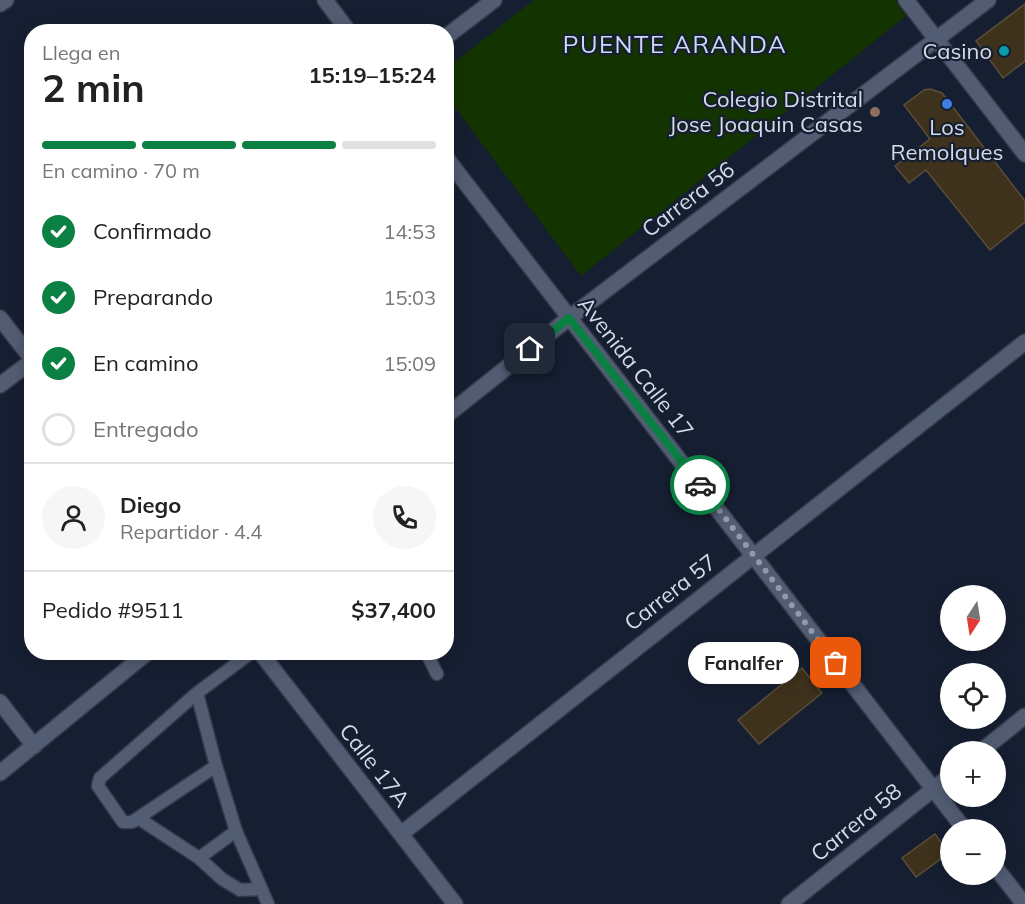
<!DOCTYPE html>
<html lang="es">
<head>
<meta charset="utf-8">
<style>
  :root { --surface:#fff; --page:#f6f6f6; --text:#222; --muted:#767676; --line:#e0e0e0; --accent:#0b8043 }
  body { margin:0; font-family:Mulish,sans-serif; background:var(--page); color:var(--text); height:100vh; display:flex; flex-direction:column; font-size:22px; white-space:nowrap }
  * { box-sizing:border-box; margin:0 }
  p { font-size:20px; color:var(--muted) }
  .icon { flex:none; width:33px; height:33px; fill:none; stroke:currentColor; stroke-width:2; stroke-linecap:round; stroke-linejoin:round }
  .map { position:relative; flex:1; overflow:hidden }
  .drawer { position:absolute; left:24px; top:24px; width:430px; height:636px; display:flex; flex-direction:column; background:var(--surface); border-radius:24px; box-shadow:0 3px 15px #0003 }
  .drawer>* { flex:none }
  .needle { width:39px; rotate:192deg }
  .buttons { position:absolute; left:940px; top:585px; display:grid; gap:12px }
  .buttons a { display:grid; place-items:center; width:66px; height:66px; border-radius:50%; background:var(--surface); box-shadow:0 3px 15px #0003; font-size:30px }
  .pin { position:absolute; display:grid; place-items:center; width:51px; height:51px; color:#fff; margin:-26px; border-radius:12px; box-shadow:0 3px 9px #0006 }
  .courier { position:absolute; display:grid; place-items:center; width:60px; height:60px; margin:-30px; border:4px solid #0b8043; border-radius:50%; background:#fff; color:#222; box-shadow:0 2px 8px #0007 }
  .bubble { position:absolute; height:42px; border-radius:21px; background:var(--surface); box-shadow:0 3px 15px #0003; font-size:20px; font-weight:700; line-height:42px; text-align:center }
  .headline em { font-style:normal; font-weight:700 }
  .headline div { display:flex; flex-direction:column-reverse }
  .headline { display:flex; align-items:center; justify-content:space-between; height:102px; padding:0 18px }
  h1 { font-size:39px; font-weight:700; line-height:45px }
  .bar { display:grid; grid-template-columns:repeat(4,1fr); gap:9px 6px; align-content:center; height:72px; padding:0 18px }
  .bar i { height:8px; border-radius:4px; background:var(--line) }
  .bar .on { background:var(--accent) }
  .bar p { grid-column:span 4 }
  .line { display:flex; align-items:center; gap:15px; padding:0 18px; border-top:2px solid var(--line) }
  .line div { flex:1 }
  .round { display:grid; place-items:center; flex:none; width:63px; height:63px; border-radius:32px; background:var(--page) }
  ol { padding:0 18px; list-style:none }
  li { display:flex; align-items:center; gap:18px; height:66px }
  li p { margin-inline-start:auto }
  li .icon { padding:6px; border-radius:50%; background:var(--accent); color:#fff; stroke-width:4 }
  li:last-child { color:var(--muted) }
  li i { width:33px; height:33px; border:3px solid var(--line); border-radius:50% }
  .map>svg:first-child { display:block }
  .green { fill:#133300 }
  .building { fill:#3f321d; stroke:#5b4e38; stroke-width:1.5 }
  .lines { fill:none; stroke-linecap:round; stroke-linejoin:round }
  .service-casing { stroke:#353a4a; stroke-width:15 }
  .minor-casing { stroke:#353a4a; stroke-width:18 }
  .tertiary-casing { stroke:#353a4a; stroke-width:18 }
  .service { stroke:#525d73; stroke-width:12 }
  .minor { stroke:#525d73; stroke-width:15 }
  .tertiary { stroke:#525d73; stroke-width:15 }
  .done { stroke:#9299a8; stroke-width:6; stroke-dasharray:0 10.8 }
  .route { stroke:#0b8043; stroke-width:8 }
  .culture-dot { fill:#0f9aa8; stroke:#161f32; stroke-width:2 }
  .shop-dot { fill:#3f7fe0; stroke:#161f32; stroke-width:2 }
  .education-dot { fill:#8d6e63; stroke:#161f32; stroke-width:2 }
  .labels { text-anchor:middle; stroke-width:4.5; stroke-linejoin:round; paint-order:stroke }
  .poi-label { font-size:22px; fill:#d4dae7; stroke:#161f32; text-anchor:end }
  .street-label { font-size:22px; fill:#d4dae7; stroke:#161f32 }
  .neighbourhood-label { font-size:24px; letter-spacing:1.5px; fill:#ccd9f3; stroke:#161f32 }
</style>
</head>
<body>
<div class="map">
<svg width="1025" height="904" viewBox="0 0 1025 904">
  <rect width="100%" height="100%" fill="#161f32"/>
  <path class="green" d="M534 0H895L906 16 581 276 447 97V68Z"/>
  <path class="building" d="M1025 4V61L1003 78 976 41Z
    M930 89 942 93 1025 201V222L990 250 926 170 909 183 895 166 930 139 904 105 924 90Z
    M802 668 822 693 759 744 738 720Z
    M935 834 949 853 916 877 902 858Z"/>
  <g class="lines">
    <g class="service-casing">
      <path id="service" d="M426 652 437 674
        M197 693 216 766 236 831 268 904
        M216 766 132 822H123L98 786 100 778 197 693 252 652
        M138 818 199 858 222 879 240 890 261 889
        M199 858 236 831"/>
    </g>
    <g class="minor-casing">
      <path id="minor" d="M906 0 1025 154
        M0 4 6 0
        M447 36 494 0
        M0 318 32 359
        M0 385 32 361
        M447 415 569 318 988 0
        M260 652 455 904
        M0 702 34 746
        M980 752 1025 716
        M0 773 148 652
        M401 834 1025 342
        M789 904 951 775"/>
    </g>
    <g class="tertiary-casing">
      <path id="tertiary" d="M325 0 349 32
        M447 159 965 830
        M996 868 1024 904"/>
    </g>
    <use href="#service" class="service"/>
    <use href="#minor" class="minor"/>
    <use href="#tertiary" class="tertiary"/>
  </g>
  <g class="lines">
    <path class="done" d="M700 485 836 663"/>
    <path class="route" d="M530 349 569 318 700 485"/>
  </g>
  <circle class="culture-dot" cx="1004" cy="51" r="6"/>
  <circle class="shop-dot" cx="947" cy="104" r="6"/>
  <circle class="education-dot" cx="875" cy="112" r="6"/>
  <g class="labels">
    <g class="poi-label">
      <text x="992" y="59">Casino</text>
      <text x="863" y="107">Colegio Distrital<tspan x="863" dy="25">Jose Joaquin Casas</tspan></text>
      <text x="947" y="135" text-anchor="middle">Los<tspan x="947" dy="25">Remolques</tspan></text>
    </g>
    <g class="street-label">
      <text transform="translate(688 199) rotate(-37)" y="8">Carrera 56</text>
      <text transform="translate(636 367) rotate(52)" y="8">Avenida Calle 17</text>
      <text transform="translate(670 592) rotate(-38)" y="8">Carrera 57</text>
      <text transform="translate(375 765) rotate(52)" y="8">Calle 17A</text>
      <text transform="translate(856 822) rotate(-39)" y="8">Carrera 58</text>
    </g>
    <g class="neighbourhood-label">
      <text x="675" y="53">PUENTE ARANDA</text>
    </g>
  </g>
</svg>
<div class="buttons">
<a><svg class="needle" viewBox="-14 -14 28 28"><path d="M0-13l5 13h-10z" fill="#e53935"/><path d="M0 13l5-13h-10z" fill="#767676"/></svg></a>
<a><svg class="icon" aria-label="locate" viewBox="0 0 24 24"><circle cx="12" cy="12" r="6"/><path d="M12 2v4M12 18v4M2 12h4M18 12h4"/></svg></a>
<a>+</a>
<a>−</a>
</div>
<div class="pin" style="left:836px;top:663px;background:#ea580c"><svg class="icon" aria-label="bag" viewBox="0 0 24 24"><path d="M5 8h14l-1 12H6zM9 8a3 3 0 0 1 6 0"/></svg></div>
<div class="pin" style="left:530px;top:349px;background:#1f2937"><svg class="icon" aria-label="home" viewBox="0 0 24 24"><path d="M3 11l9-7 9 7M6 9v11h12V9"/></svg></div>
<div class="courier" style="left:700px;top:485px"><svg class="icon" aria-label="car" viewBox="0 0 24 24"><path d="M5 17H2v-5l4-1 3-4h7l3 4 3 1v5h-3M9 17h6M6 11h13"/><circle cx="7" cy="17" r="2"/><circle cx="17" cy="17" r="2"/></svg></div>
<div class="bubble" style="left:688px;top:642px;width:111px">Fanalfer</div>
<section class="drawer">
<div class="headline"><div><h1>2 min</h1><p>Llega en</p></div><em>15:19–15:24</em></div>
<div class="bar"><i class="on"></i><i class="on"></i><i class="on"></i><i></i><p>En camino · 70 m</p></div>
<ol>
<li><svg class="icon" aria-label="check" viewBox="0 0 24 24"><path d="M5 12l5 5 9-10"/></svg>Confirmado<p>14:53</p></li>
<li><svg class="icon" aria-label="check" viewBox="0 0 24 24"><path d="M5 12l5 5 9-10"/></svg>Preparando<p>15:03</p></li>
<li><svg class="icon" aria-label="check" viewBox="0 0 24 24"><path d="M5 12l5 5 9-10"/></svg>En camino<p>15:09</p></li>
<li><i></i>Entregado</li>
</ol>
<div class="line" style="height:108px"><a class="round"><svg class="icon" aria-label="person" viewBox="0 0 24 24"><circle cx="12" cy="8" r="4"/><path d="M4 21q1-7 8-7t8 7"/></svg></a><div><b>Diego</b><p>Repartidor · 4.4</p></div><a class="round"><svg class="icon" aria-label="phone" viewBox="0 0 24 24"><path d="M5 4h4l2 5-3 2q2 4 5 5l2-3 5 2v4C11 20 4 13 5 4z"/></svg></a></div>
<div class="line" style="height:78px"><div>Pedido #9511</div><b>$37,400</b></div>
</section>
</div>
</body>
</html>
